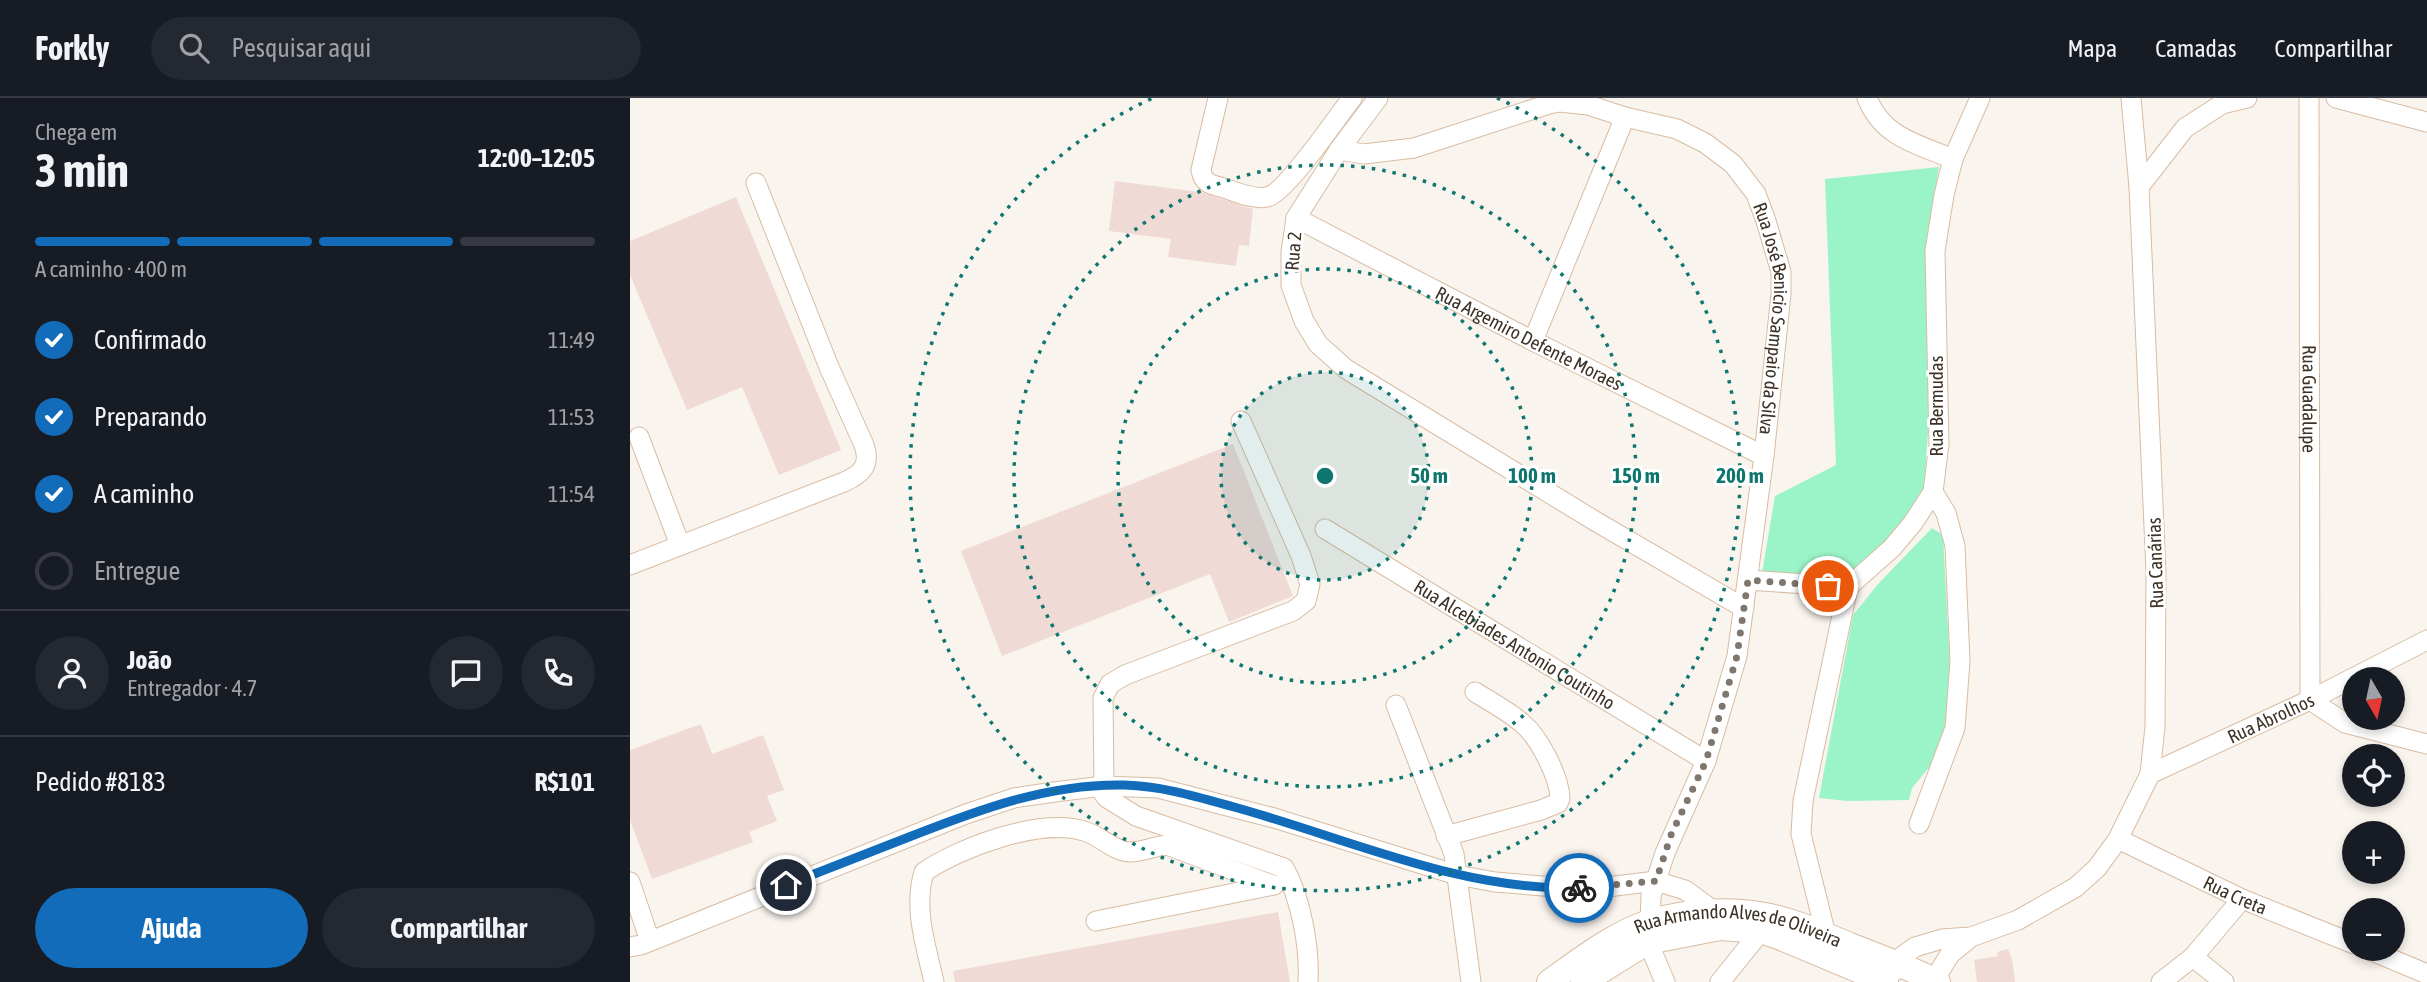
<!DOCTYPE html>
<html lang="pt">
<head>
<meta charset="utf-8">
<style>
  :root { --surface:#171b24; --page:#242831; --text:#f1f3f6; --muted:#9ea1a6; --line:#363941; --accent:#126cba }
  body { margin:0; font-family:"Asap Condensed",sans-serif; background:var(--page); color:var(--text); height:100vh; display:flex; flex-direction:column; font-size:26px; white-space:nowrap }
  * { box-sizing:border-box; margin:0 }
  p { font-size:23px; color:var(--muted) }
  .icon { flex:none; width:38px; height:38px; fill:none; stroke:currentColor; stroke-width:2; stroke-linecap:round; stroke-linejoin:round }
  .map { position:relative; flex:1; overflow:hidden }
  .details { display:flex; flex-direction:column; background:var(--surface); width:630px }
  .details>* { flex:none }
  .needle { width:46px; rotate:171deg }
  .buttons { position:absolute; left:1712px; top:569px; display:grid; gap:14px }
  .buttons a { display:grid; place-items:center; width:63px; height:63px; border-radius:50%; background:var(--surface); box-shadow:0 4px 10px #0003; font-size:35px }
  .pin { position:absolute; display:grid; place-items:center; width:60px; height:60px; color:#fff; margin:-30px; border:4px solid #fff; border-radius:50%; box-shadow:0 2px 7px #0007 }
  .courier { position:absolute; display:grid; place-items:center; width:70px; height:70px; margin:-35px; border:5px solid #126cba; border-radius:50%; background:#fff; color:#222; box-shadow:0 2px 9px #0007 }
  .head em { font-style:normal; font-weight:700 }
  .head div { display:flex; flex-direction:column-reverse }
  .head { display:flex; align-items:center; justify-content:space-between; height:119px; padding:0 35px }
  h1 { font-size:46px; font-weight:700; line-height:52px }
  .bar { display:grid; grid-template-columns:repeat(4,1fr); gap:10px 7px; align-content:center; height:84px; padding:0 35px }
  .bar i { height:9px; border-radius:5px; background:var(--line) }
  .bar .current { background:var(--accent) }
  .bar p { grid-column:span 4 }
  .line { display:flex; align-items:center; gap:18px; padding:0 35px; border-top:2px solid var(--line) }
  .line div { flex:1 }
  .round { display:grid; place-items:center; flex:none; width:74px; height:74px; border-radius:37px; background:var(--page) }
  ol { padding:0 35px; list-style:none }
  li { display:flex; align-items:center; gap:21px; height:77px }
  li p { margin-inline-start:auto }
  li .icon { padding:7px; border-radius:50%; background:var(--accent); color:#fff; stroke-width:4 }
  li:last-child { color:var(--muted) }
  li i { width:38px; height:38px; border:4px solid var(--line); border-radius:50% }
  .button { display:flex; gap:14px; margin-top:auto; padding:14px 35px }
  .button a { flex:1; height:80px; border-radius:42px; background:var(--accent); color:#fff; font-size:28px; font-weight:700; line-height:80px; text-align:center }
  .button a+a { background:var(--page); color:var(--text) }
  header { display:flex; align-items:center; gap:42px; box-sizing:border-box; height:98px; padding:0 35px; background:var(--surface); border-bottom:2px solid var(--line) }
  header strong { font-size:33px }
  nav { display:flex; gap:38px; margin-inline-start:auto; font-size:24px }
  .search { width:490px; height:63px; background:var(--page); display:flex; align-items:center; gap:18px; box-sizing:border-box; padding:0 24px; border-radius:38px; color:var(--muted); font-size:26px }
  main { display:flex; flex:1; min-height:0 }
  .map>svg:first-child { display:block }
  .green { fill:#9bf4c8 }
  .building { fill:#f0dad6 }
  .lines { fill:none; stroke-linecap:round; stroke-linejoin:round }
  .minor-casing { stroke:#d8bca2; stroke-width:21 }
  .major-casing { stroke:#d8bca2; stroke-width:26 }
  .minor { stroke:#fff; stroke-width:19 }
  .major { stroke:#fff; stroke-width:24 }
  .done { stroke:#7f766d; stroke-width:7; stroke-dasharray:0 12.6 }
  .route { stroke:#126cba; stroke-width:9 }
  .ring { fill:none; stroke:#0f766e; stroke-width:3.5; stroke-dasharray:3.5 7 }
  .labels { text-anchor:middle; stroke-width:6; stroke-linejoin:round; paint-order:stroke }
  .street-label { font-size:19px; fill:#3d3227; stroke:#fff }
  .centre { fill:#0f766e; stroke:#fff; stroke-width:3.5 }
  .ring-label { font-size:21px; text-anchor:middle; font-weight:bold; fill:#0f766e; stroke:#fff; stroke-width:6; stroke-linejoin:round; paint-order:stroke }
</style>
</head>
<body>
<header>
<strong>Forkly</strong>
<div class="search"><svg class="icon" aria-label="search" viewBox="0 0 24 24"><circle cx="10" cy="10" r="6"/><path d="M15 15l6 6"/></svg>Pesquisar aqui</div>
<nav><a>Mapa</a><a>Camadas</a><a>Compartilhar</a></nav>
</header>
<main>
<section class="details">
<div class="head"><div><h1>3 min</h1><p>Chega em</p></div><em>12:00–12:05</em></div>
<div class="bar"><i class="current"></i><i class="current"></i><i class="current"></i><i></i><p>A caminho · 400 m</p></div>
<ol>
<li><svg class="icon" aria-label="check" viewBox="0 0 24 24"><path d="M5 12l5 5 9-10"/></svg>Confirmado<p>11:49</p></li>
<li><svg class="icon" aria-label="check" viewBox="0 0 24 24"><path d="M5 12l5 5 9-10"/></svg>Preparando<p>11:53</p></li>
<li><svg class="icon" aria-label="check" viewBox="0 0 24 24"><path d="M5 12l5 5 9-10"/></svg>A caminho<p>11:54</p></li>
<li><i></i>Entregue</li>
</ol>
<div class="line" style="height:126px"><a class="round"><svg class="icon" aria-label="person" viewBox="0 0 24 24"><circle cx="12" cy="8" r="4"/><path d="M4 21q1-7 8-7t8 7"/></svg></a><div><b>João</b><p>Entregador · 4.7</p></div><a class="round"><svg class="icon" aria-label="chat" viewBox="0 0 24 24"><path d="M4 5h16v11H9l-5 4z"/></svg></a><a class="round"><svg class="icon" aria-label="phone" viewBox="0 0 24 24"><path d="M5 4h4l2 5-3 2q2 4 5 5l2-3 5 2v4C11 20 4 13 5 4z"/></svg></a></div>
<div class="line" style="height:91px"><div>Pedido #8183</div><b>R$101</b></div>
<div class="button"><a>Ajuda</a><a>Compartilhar</a></div>
</section>
<div class="map">
<svg width="1797" height="884" viewBox="0 0 1797 884">
  <rect width="100%" height="100%" fill="#faf4ef"/>
  <path class="green" d="M1309 69 1298 137V334L1294 391 1269 430 1247 455 1217 478 1132 475 1145 398 1206 367 1195 81Z
    M1302 430 1313 437 1320 572 1319 626 1306 661 1282 690 1279 702 1217 703 1189 700 1223 517 1249 485Z"/>
  <path class="building" d="M485 83 570 94 623 111 619 148 609 147 606 168 538 159 541 141 479 133Z
    M106 99 211 352 149 377 112 289 57 312 0 177V143Z
    M603 346 663 498 599 524 580 476 372 558 331 453Z
    M71 626 82 656 133 637 154 692 137 698 147 723 119 734 123 744 22 781 0 722V652Z
    M648 814 660 884H325L323 873Z
    M1378 851 1382 861 1385 884H1347L1344 862 1368 858 1367 854Z"/>
  <g class="lines">
    <g class="minor-casing">
      <g id="minor">
        <path d="M588 0 571 72C573 86 582 87 594 90 606 94 624 102 637 99 656 95 707 19 722 0"/>
        <path d="M748 0 709 52 666 120 661 154V187L674 223 688 246 716 271 965 423 1114 510"/>
        <path d="M1237 0C1253 40 1288 46 1323 61"/>
        <path id="s1" d="M1679 0 1680 602 1715 625 1797 646"/>
        <path d="M1706 0 1797 24"/>
        <path id="s2" d="M709 52 734 56 784 50 919 6 930 4 958 7 995 19 1047 31 1075 45 1103 66 1126 96 1136 123 1151 174V196L1134 358 1107 558 1076 663 1035 755 1021 798 1020 824"/>
        <path d="M1509 89 1555 30 1592 6 1617 0"/>
        <path id="s3" d="M666 120 903 243 1134 358"/>
        <path d="M903 243 995 19"/>
        <path d="M9 339 50 447"/>
        <path id="s4" d="M695 431 1076 663"/>
        <path d="M0 467 214 384C232 376 241 367 234 347L199 269 126 85"/>
        <path d="M1118 482 1218 489 1262 450 1283 425 1303 394 1309 346 1305 153 1314 97 1323 61 1350 0"/>
        <path d="M766 607 824 756 841 884"/>
        <path id="s5" d="M1520 676 1680 602 1797 542"/>
        <path d="M468 688 477 700 506 718 654 770C671 800 680 850 678 884"/>
        <path d="M474 688 473 600 480 586 495 577 663 513 676 503 680 486 671 458 611 323"/>
        <path d="M1289 726 1325 630 1330 563 1325 448 1316 415 1303 394"/>
        <path d="M816 738 911 712 928 705 930 700C929 678 909 639 892 625 878 613 861 604 845 594"/>
        <path id="s6" d="M1488 741 1612 801 1724 846"/>
        <path d="M0 784 20 843"/>
        <path d="M466 823 644 787"/>
        <path d="M1196 837 1171 736 1173 703 1218 489"/>
        <path d="M1018 844 1035 884"/>
        <path d="M0 849 11 847 336 716 384 700 424 694 474 688 528 690 644 720 827 777 865 784 937 790H969L1026 783 1055 792 1085 814"/>
        <path d="M1735 850 1797 876"/>
        <path d="M1563 859 1594 884"/>
        <path d="M1262 875 1263 865 1285 849 1312 841 1341 839 1388 822 1446 789 1467 770 1488 741 1520 676 1525 629 1526 474 1509 89 1501 0"/>
        <path d="M304 884C296 848 283 810 294 774 331 749 413 718 457 734 471 739 485 754 500 754 512 754 525 748 537 747L642 787"/>
        <path d="M1090 884 1131 833"/>
        <path d="M1303 884 1320 856 1341 839"/>
        <path d="M1531 884 1563 859 1612 801"/>
      </g>
    </g>
    <g class="major-casing">
      <g id="major">
        <path id="s7" d="M919 884C950 862 983 836 1019 824 1055 813 1098 810 1135 817 1164 822 1193 836 1220 847 1250 859 1280 870 1308 884"/>
        <path d="M953 884 1018 844 1090 830 1131 833 1151 840 1256 884"/>
      </g>
    </g>
    <use href="#minor" class="minor"/>
    <use href="#major" class="major"/>
  </g>
  <g class="lines">
    <path class="done" d="M949 790 1026 783 1041 737 1076 663 1107 558 1118 482 1198 488"/>
    <path class="route" d="M156 787C197 771 238 755 279 739 348 712 419 685 495 687 532 688 568 699 604 709 717 740 830 793 949 790"/>
  </g>
  <circle cx="695" cy="378" r="104" fill="#0f766e" fill-opacity=".12"/>
  <g class="ring">
    <circle cx="695" cy="378" r="104"/>
    <circle cx="695" cy="378" r="207"/>
    <circle cx="695" cy="378" r="311"/>
    <path d="M867 0A415 415 0 1 1 523 0"/>
  </g>
  <g class="labels">
    <g class="street-label">
      <text transform="translate(663 153) rotate(-86)" y="7">Rua 2</text>
      <text dy="7" stroke="none"><textPath href="#s2" startOffset="581">Rua José Benicio Sampaio da Silva</textPath></text>
      <text dy="7" stroke="none"><textPath href="#s3" startOffset="262">Rua Argemiro Defente Moraes</textPath></text>
      <text dy="7" stroke="none"><textPath href="#s1" startOffset="301">Rua Guadalupe</textPath></text>
      <text transform="translate(1306 308) rotate(-90)" y="7">Rua Bermudas</text>
      <text transform="translate(1525 465) rotate(-92)" y="7">Rua Canárias</text>
      <text dy="7" stroke="none"><textPath href="#s4" startOffset="222">Rua Alcebiades Antonio Coutinho</textPath></text>
      <text dy="7" stroke="none"><textPath href="#s5" startOffset="133">Rua Abrolhos</textPath></text>
      <text dy="7" stroke="none"><textPath href="#s6" startOffset="130">Rua Creta</textPath></text>
      <text dy="7" stroke="none"><textPath href="#s7" startOffset="208">Rua Armando Alves de Oliveira</textPath></text>
    </g>
  </g>
  <circle cx="695" cy="378" r="10" class="centre"/>
  <g class="ring-label">
    <text x="799" y="385">50 m</text>
    <text x="902" y="385">100 m</text>
    <text x="1006" y="385">150 m</text>
    <text x="1110" y="385">200 m</text>
  </g>
</svg>
<div class="buttons">
<a><svg class="needle" viewBox="-14 -14 28 28"><path d="M0-13l5 13h-10z" fill="#e53935"/><path d="M0 13l5-13h-10z" fill="#9ea1a6"/></svg></a>
<a><svg class="icon" aria-label="locate" viewBox="0 0 24 24"><circle cx="12" cy="12" r="6"/><path d="M12 2v4M12 18v4M2 12h4M18 12h4"/></svg></a>
<a>+</a>
<a>−</a>
</div>
<div class="pin" style="left:1198px;top:488px;background:#ea580c"><svg class="icon" aria-label="bag" viewBox="0 0 24 24"><path d="M5 8h14l-1 12H6zM9 8a3 3 0 0 1 6 0"/></svg></div>
<div class="pin" style="left:156px;top:787px;background:#1f2937"><svg class="icon" aria-label="home" viewBox="0 0 24 24"><path d="M3 11l9-7 9 7M6 9v11h12V9"/></svg></div>
<div class="courier" style="left:949px;top:790px"><svg class="icon" aria-label="bike" viewBox="0 0 24 24"><circle cx="6" cy="16" r="4"/><circle cx="18" cy="16" r="4"/><path d="M6 16l4-8h5l3 8M10 8l3 8H6M13 5h3"/></svg></div>
</div>
</main>
</body>
</html>
